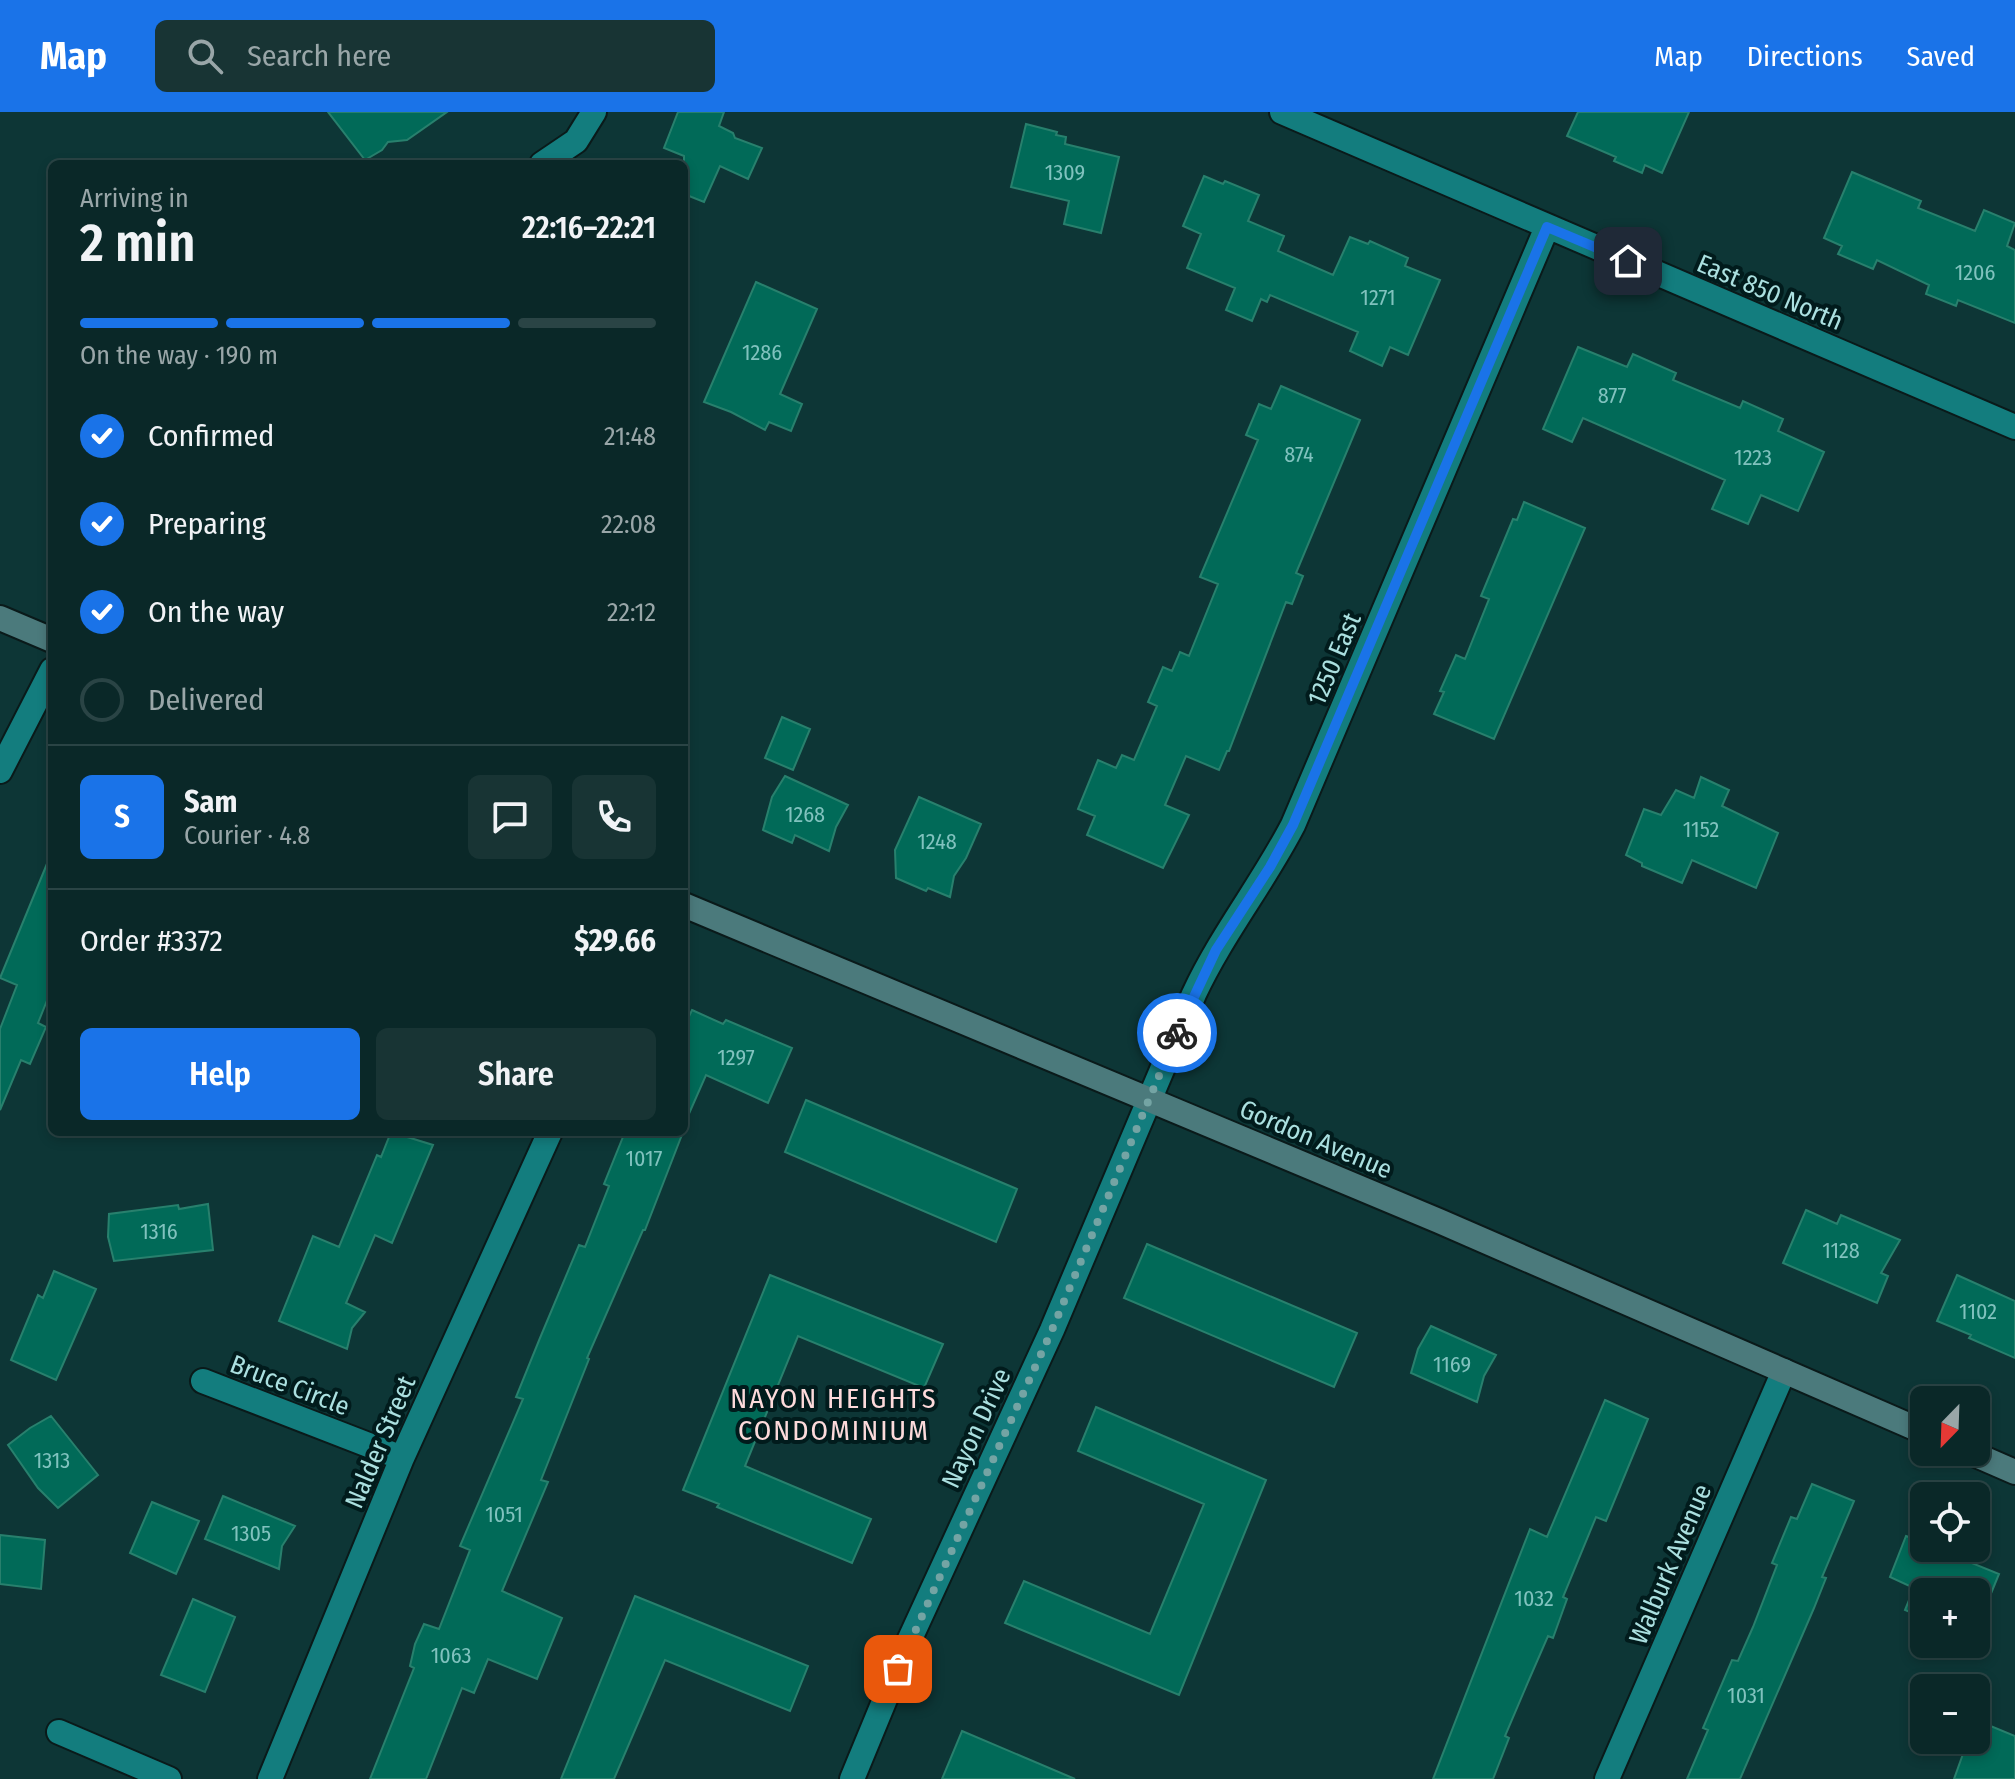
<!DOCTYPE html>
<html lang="en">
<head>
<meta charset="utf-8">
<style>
  :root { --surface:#0a2828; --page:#183434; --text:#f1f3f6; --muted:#99a6a8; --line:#2a4445; --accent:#1a73e8 }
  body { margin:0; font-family:"Fira Sans Condensed",sans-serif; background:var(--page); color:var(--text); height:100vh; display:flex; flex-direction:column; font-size:30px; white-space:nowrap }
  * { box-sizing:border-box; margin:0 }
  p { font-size:26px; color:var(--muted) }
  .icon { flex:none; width:44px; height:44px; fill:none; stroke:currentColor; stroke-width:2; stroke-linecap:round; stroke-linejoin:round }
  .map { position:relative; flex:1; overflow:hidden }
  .side { position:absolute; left:48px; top:48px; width:640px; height:976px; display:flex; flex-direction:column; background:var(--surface); border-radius:12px; box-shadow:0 4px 12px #0003,0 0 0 2px var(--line) }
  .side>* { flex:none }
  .needle { width:52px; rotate:203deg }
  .fabs { position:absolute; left:1910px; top:1274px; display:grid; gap:16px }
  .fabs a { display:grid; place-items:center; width:80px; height:80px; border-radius:12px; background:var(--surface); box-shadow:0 4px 12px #0003,0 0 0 2px var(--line); font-size:40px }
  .pin { position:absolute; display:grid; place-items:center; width:68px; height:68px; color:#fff; margin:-34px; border-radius:16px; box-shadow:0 4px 12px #0006 }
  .courier { position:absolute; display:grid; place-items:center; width:80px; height:80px; margin:-40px; border:6px solid #1a73e8; border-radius:50%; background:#fff; color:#222; box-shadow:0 2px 10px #0007 }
  .overview em { font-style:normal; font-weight:600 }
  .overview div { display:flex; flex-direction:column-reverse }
  .overview { display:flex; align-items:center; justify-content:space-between; height:136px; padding:0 32px }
  h1 { font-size:52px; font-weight:600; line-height:60px }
  .bar { display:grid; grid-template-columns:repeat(4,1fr); gap:12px 8px; align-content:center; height:96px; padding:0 32px }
  .bar i { height:10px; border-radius:6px; background:var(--line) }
  .bar .active { background:var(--accent) }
  .bar p { grid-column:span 4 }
  .line { display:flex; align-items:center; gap:20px; padding:0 32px; border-top:2px solid var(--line) }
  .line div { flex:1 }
  .round { display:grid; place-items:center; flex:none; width:84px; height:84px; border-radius:12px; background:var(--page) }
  ol { padding:0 32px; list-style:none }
  li { display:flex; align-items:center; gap:24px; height:88px }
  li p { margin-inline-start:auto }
  li .icon { padding:8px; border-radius:50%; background:var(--accent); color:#fff; stroke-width:4 }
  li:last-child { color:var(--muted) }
  li i { width:44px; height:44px; border:4px solid var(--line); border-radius:50% }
  .primary-button { display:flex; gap:16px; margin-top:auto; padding:16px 32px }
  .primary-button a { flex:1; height:92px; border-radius:12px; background:var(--accent); color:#fff; font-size:32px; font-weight:600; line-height:92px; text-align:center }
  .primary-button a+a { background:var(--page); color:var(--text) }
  header { display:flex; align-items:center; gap:48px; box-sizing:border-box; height:112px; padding:0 40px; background:var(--accent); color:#fff }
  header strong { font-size:38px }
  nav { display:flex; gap:44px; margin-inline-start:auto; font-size:28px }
  .search { width:560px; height:72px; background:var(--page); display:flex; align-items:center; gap:20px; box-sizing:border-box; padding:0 28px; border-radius:12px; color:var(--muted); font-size:30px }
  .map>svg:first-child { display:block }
  .building { fill:#016a58; stroke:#28806d; stroke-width:2 }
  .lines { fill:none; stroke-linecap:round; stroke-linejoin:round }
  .street-casing { stroke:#0a1a1a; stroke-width:28 }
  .secondary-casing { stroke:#0a1a1a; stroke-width:28 }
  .street { stroke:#137d7e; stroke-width:24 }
  .secondary { stroke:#4b7a7c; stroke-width:24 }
  .done { stroke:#74a4a4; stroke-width:8; stroke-dasharray:0 14.4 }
  .route { stroke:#1a73e8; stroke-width:10 }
  .labels { text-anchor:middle; stroke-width:8; stroke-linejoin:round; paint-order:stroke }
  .number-label { font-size:22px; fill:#80c2be }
  .street-label { font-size:26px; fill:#abe0e0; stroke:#011b1c }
  .neighbourhood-label { font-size:28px; letter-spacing:2px; fill:#fddadb; stroke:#011b1c }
</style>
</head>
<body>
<header>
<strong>Map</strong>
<div class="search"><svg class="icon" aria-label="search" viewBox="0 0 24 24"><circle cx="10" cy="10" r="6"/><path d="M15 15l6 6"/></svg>Search here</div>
<nav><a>Map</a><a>Directions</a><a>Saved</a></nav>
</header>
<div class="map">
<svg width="2015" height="1667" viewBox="0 0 2015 1667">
  <rect width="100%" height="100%" fill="#0d3636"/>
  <path class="building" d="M328 0H447L407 28 388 30 382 38 365 48Z
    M678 0H724L719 14 733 21 735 26 762 36 748 67 720 54 704 90 684 82V44L664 36Z
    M1578 0H1689L1662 61 1645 53 1642 61 1614 49 1616 45 1567 24Z
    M1026 12 1057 20 1056 23 1066 25 1065 32 1119 45 1101 121 1064 112 1069 89 1011 75Z
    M1852 60 1921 89 1918 96 1975 119 1984 98 2015 111 2007 134 2015 138V211L1958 188 1956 194 1926 182 1929 173 1877 148 1873 157 1838 142 1842 134 1824 126Z
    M1204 64 1223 72 1225 69 1259 83 1248 109 1284 124 1278 139 1333 163 1350 125 1368 132 1370 129 1408 146 1405 154 1440 168 1408 243 1390 235 1382 254 1350 239 1358 220 1270 183 1267 190 1261 187 1252 209 1226 198 1235 176 1187 156 1201 122 1183 114Z
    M756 170 817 197 780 282 802 292 791 319 769 310 765 318 731 300 704 290Z
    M1578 235 1627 255 1633 242 1676 261 1673 268 1740 296 1743 289 1783 307 1778 319 1824 340 1798 399 1761 383 1748 412 1712 397 1725 368 1583 306 1572 330 1543 317Z
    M1281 274 1360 308 1296 461 1303 464 1292 492 1286 490 1229 639H1227L1219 658 1186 644 1165 693 1189 703 1163 756 1087 723 1095 704 1078 697 1098 648 1116 656 1122 643 1134 648 1157 594 1148 590 1163 555 1172 559 1180 540 1189 544 1218 472 1200 465 1258 328 1246 323 1259 292 1271 297Z
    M1524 390 1585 416 1494 627 1434 602 1444 580 1440 579 1456 543 1465 547 1489 487 1481 484 1513 407 1517 408Z
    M782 605 810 617 793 658 765 646Z
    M785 664 848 693 836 715 829 739 795 723 792 731 763 718 772 685Z
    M1701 665 1729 678 1722 694 1778 721 1756 776 1692 748 1682 771 1642 754V751L1626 743 1644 697 1661 703 1676 678 1694 686Z
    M919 685 981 712 966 746 954 764 950 785 928 776 926 779 896 766 895 738Z
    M51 742 52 876 38 911 46 915 30 952 21 948 0 998V917L17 873 0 866Z
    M692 898 723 912 726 908 792 936 768 991 706 963 684 1013V915Z
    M806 988 1017 1077 996 1130 785 1040Z
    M391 1020 433 1033 392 1131 375 1123 346 1191 365 1200 352 1216 347 1237 279 1209 313 1124 339 1135 377 1043 381 1045Z
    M625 1020H683L645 1118H643L587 1246 589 1247 541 1368 548 1370 502 1479 562 1506 537 1567 488 1547 474 1581 462 1576 426 1667H370L414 1556 410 1554 415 1532 424 1512 439 1517 470 1438 460 1434 523 1287 516 1285 540 1226 579 1133 585 1135 609 1074 604 1072Z
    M208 1092 213 1138 114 1149 108 1125 109 1102 178 1093 179 1097Z
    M1806 1098 1837 1112 1841 1103 1900 1128 1881 1161 1888 1164 1877 1191 1783 1151Z
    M1147 1132 1357 1221 1334 1275 1124 1186Z
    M54 1159 96 1177 56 1268 11 1248 38 1183 43 1186Z
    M770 1163 943 1232 924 1276 798 1224 745 1354 871 1407 852 1451 717 1395 719 1392 683 1378Z
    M1957 1163 2015 1189V1246L1969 1226 1971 1223 1937 1209Z
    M1431 1214 1496 1243 1484 1264 1477 1290 1411 1261 1418 1237Z
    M1605 1288 1648 1307 1606 1409 1596 1405 1563 1485 1567 1487 1553 1526 1548 1524 1528 1570 1505 1624 1509 1626 1493 1667H1433L1530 1417 1547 1425Z
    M1096 1295 1266 1368 1179 1583 1005 1511 1024 1469 1150 1522 1204 1392 1078 1339Z
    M51 1304 98 1363 58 1396 38 1376 8 1333 30 1316Z
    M1812 1372 1854 1389 1822 1465 1826 1466 1814 1496 1740 1667H1687L1708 1618 1703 1616 1732 1548 1738 1549 1753 1515 1777 1453 1772 1451 1791 1405 1797 1407Z
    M223 1384 295 1414 282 1434 279 1457 205 1427Z
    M152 1390 199 1409 176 1462 130 1441Z
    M0 1423 45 1428 41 1477 0 1472Z
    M1906 1424 1924 1431V1436H1935L1999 1462 1976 1518V1480H1924V1506L1905 1498 1914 1476 1890 1465Z
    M635 1484 808 1554 790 1599 665 1548 614 1667H561Z
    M193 1487 235 1505 205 1580 161 1563Z
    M1976 1608 2015 1624V1667H1954L1968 1628H1976Z
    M962 1619 1075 1667H942Z"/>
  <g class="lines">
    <g class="street-casing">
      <path id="street" d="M1282 0 2015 315
        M542 52 576 29 594 0
        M0 659 52 558
        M203 1269 402 1346
        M59 1620 169 1667
        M270 1667 402 1346 550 1020
        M852 1667 909 1529 1052 1218 1194 882C1222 822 1263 771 1293 713L1547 115
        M1607 1667 1784 1259"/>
    </g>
    <g class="secondary-casing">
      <path id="secondary" d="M0 506 52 528
        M684 793 1439 1109 1924 1320
        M1969 1340 2015 1360"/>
    </g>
    <use href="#street" class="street"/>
    <use href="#secondary" class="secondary"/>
  </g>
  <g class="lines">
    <path class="done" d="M898 1557 1052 1218 1177 921"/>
    <path class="route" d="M1177 921 1216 838 1270 755 1293 713 1547 115 1628 149"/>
  </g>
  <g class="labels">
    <g class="number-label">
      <text x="1065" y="68">1309</text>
      <text x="1975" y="168">1206</text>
      <text x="1378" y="193">1271</text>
      <text x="762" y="248">1286</text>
      <text x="1612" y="291">877</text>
      <text x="1299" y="350">874</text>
      <text x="1753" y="353">1223</text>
      <text x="805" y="710">1268</text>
      <text x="1701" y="725">1152</text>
      <text x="937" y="737">1248</text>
      <text x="736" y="953">1297</text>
      <text x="644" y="1054">1017</text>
      <text x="159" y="1127">1316</text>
      <text x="1841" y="1146">1128</text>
      <text x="1978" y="1207">1102</text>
      <text x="1452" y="1260">1169</text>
      <text x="52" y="1356">1313</text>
      <text x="504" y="1410">1051</text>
      <text x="251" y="1429">1305</text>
      <text x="1534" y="1494">1032</text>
      <text x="451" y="1551">1063</text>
      <text x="1746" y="1591">1031</text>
    </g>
    <g class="street-label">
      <text transform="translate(1770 180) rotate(23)" y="9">East 850 North</text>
      <text transform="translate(1334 547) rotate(-67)" y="9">1250 East</text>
      <text transform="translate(1316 1027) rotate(23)" y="9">Gordon Avenue</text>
      <text transform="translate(290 1273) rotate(21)" y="9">Bruce Circle</text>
      <text transform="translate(976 1316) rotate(-65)" y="9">Nayon Drive</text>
      <text transform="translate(380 1330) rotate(-67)" y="9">Nalder Street</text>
      <text transform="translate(1670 1452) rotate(-67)" y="9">Walburk Avenue</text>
    </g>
    <g class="neighbourhood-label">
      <text x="834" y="1296">NAYON HEIGHTS<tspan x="834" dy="32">CONDOMINIUM</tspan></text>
    </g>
  </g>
</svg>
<div class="fabs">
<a><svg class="needle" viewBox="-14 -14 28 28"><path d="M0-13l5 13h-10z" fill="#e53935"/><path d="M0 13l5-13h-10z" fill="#99a6a8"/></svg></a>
<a><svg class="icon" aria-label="locate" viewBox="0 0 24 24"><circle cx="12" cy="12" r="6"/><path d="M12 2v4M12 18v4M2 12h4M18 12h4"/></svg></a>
<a>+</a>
<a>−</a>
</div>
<div class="pin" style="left:898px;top:1557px;background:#ea580c"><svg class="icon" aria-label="bag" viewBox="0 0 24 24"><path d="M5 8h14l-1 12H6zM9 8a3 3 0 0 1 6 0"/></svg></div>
<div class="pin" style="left:1628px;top:149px;background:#1f2937"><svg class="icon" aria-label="home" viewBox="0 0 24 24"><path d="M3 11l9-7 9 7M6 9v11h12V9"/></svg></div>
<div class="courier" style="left:1177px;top:921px"><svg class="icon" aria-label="bike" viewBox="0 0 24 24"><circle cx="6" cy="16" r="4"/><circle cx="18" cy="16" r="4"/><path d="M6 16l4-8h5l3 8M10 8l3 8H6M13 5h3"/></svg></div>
<section class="side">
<div class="overview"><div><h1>2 min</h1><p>Arriving in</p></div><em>22:16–22:21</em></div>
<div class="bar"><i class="active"></i><i class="active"></i><i class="active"></i><i></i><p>On the way · 190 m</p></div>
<ol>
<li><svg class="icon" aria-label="check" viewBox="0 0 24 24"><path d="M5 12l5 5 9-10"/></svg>Confirmed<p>21:48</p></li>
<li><svg class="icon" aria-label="check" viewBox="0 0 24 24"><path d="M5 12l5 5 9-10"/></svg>Preparing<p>22:08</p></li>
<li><svg class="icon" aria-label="check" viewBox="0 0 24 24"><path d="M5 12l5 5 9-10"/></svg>On the way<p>22:12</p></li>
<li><i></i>Delivered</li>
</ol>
<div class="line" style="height:144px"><b class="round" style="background:var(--accent);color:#fff">S</b><div><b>Sam</b><p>Courier · 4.8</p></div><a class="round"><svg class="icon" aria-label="chat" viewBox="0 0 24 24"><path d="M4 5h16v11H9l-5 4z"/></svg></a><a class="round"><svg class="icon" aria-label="phone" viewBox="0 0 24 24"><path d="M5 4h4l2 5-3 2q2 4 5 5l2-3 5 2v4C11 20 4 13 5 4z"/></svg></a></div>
<div class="line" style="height:104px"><div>Order #3372</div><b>$29.66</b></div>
<div class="primary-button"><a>Help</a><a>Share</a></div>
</section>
</div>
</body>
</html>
